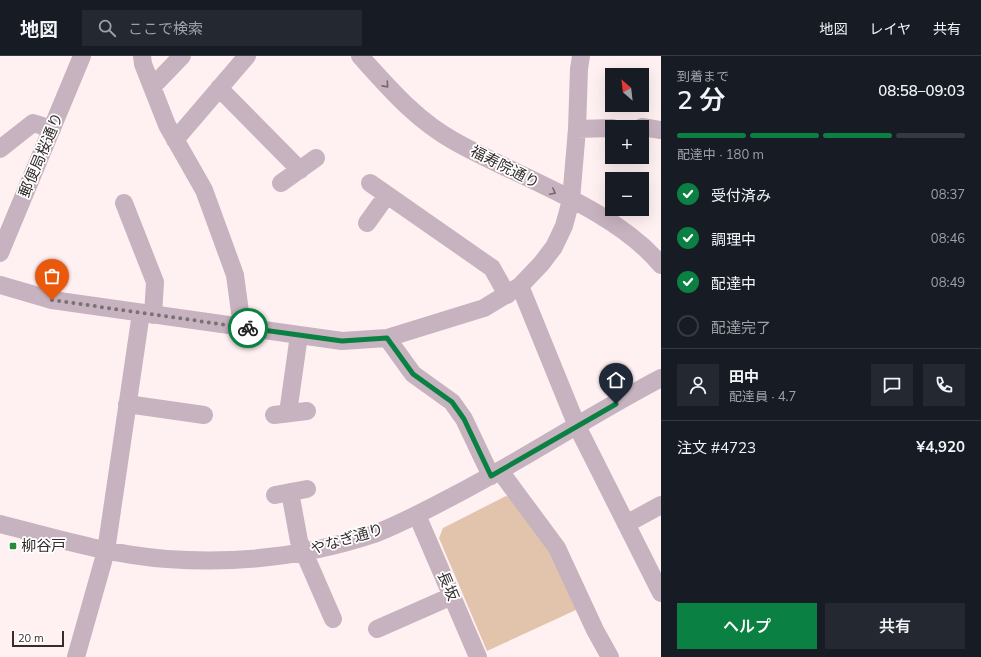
<!DOCTYPE html>
<html lang="ja">
<head>
<meta charset="utf-8">
<style>
  :root { --surface:#171b24; --page:#242831; --text:#f1f3f6; --muted:#9ea1a6; --line:#363941; --accent:#0b8043 }
  body { margin:0; font-family:Mulish,"Noto Sans JP",sans-serif; background:var(--page); color:var(--text); height:100vh; display:flex; flex-direction:column; font-size:15px; white-space:nowrap }
  * { box-sizing:border-box; margin:0 }
  p { font-size:13px; color:var(--muted) }
  .icon { flex:none; width:22px; height:22px; fill:none; stroke:currentColor; stroke-width:2; stroke-linecap:round; stroke-linejoin:round }
  .map { position:relative; flex:1; overflow:hidden }
  .drawer { display:flex; flex-direction:column; background:var(--surface); width:320px }
  .drawer>* { flex:none }
  .needle { width:26px; rotate:332deg }
  .buttons { position:absolute; left:605px; top:12px; display:grid; gap:8px }
  .buttons a { display:grid; place-items:center; width:44px; height:44px; border-radius:0px; background:var(--surface); box-shadow:0 4px 16px #0002; font-size:20px }
  .scale { position:absolute; left:12px; bottom:10px; width:52px; box-sizing:border-box; padding-left:4px; border:2px solid #352c2d; border-top:0; font-size:11px; line-height:14px; white-space:nowrap; color:#352c2d; -webkit-text-stroke:3px #fff; paint-order:stroke }
  .pin { position:absolute; display:grid; place-items:center; width:34px; height:34px; color:#fff; margin:-41px -17px; border-radius:50% 50% 50% 0; rotate:-45deg; box-shadow:0 0 4px #0007 }
  .pin .icon { rotate:45deg }
  .courier { position:absolute; display:grid; place-items:center; width:40px; height:40px; margin:-20px; border:3px solid #0b8043; border-radius:50%; background:#fff; color:#222; box-shadow:0 1px 5px #0007 }
  .overview em { font-style:normal; font-weight:600 }
  .overview div { display:flex; flex-direction:column-reverse }
  .overview { display:flex; align-items:center; justify-content:space-between; height:68px; padding:0 16px }
  h1 { font-size:26px; font-weight:600; line-height:30px }
  .bar { display:grid; grid-template-columns:repeat(4,1fr); gap:6px 4px; align-content:center; height:48px; padding:0 16px }
  .bar i { height:5px; border-radius:3px; background:var(--line) }
  .bar .active { background:var(--accent) }
  .bar p { grid-column:span 4 }
  .line { display:flex; align-items:center; gap:10px; padding:0 16px; border-top:1px solid var(--line) }
  .line div { flex:1 }
  .round { display:grid; place-items:center; flex:none; width:42px; height:42px; border-radius:0px; background:var(--page) }
  ol { padding:0 16px; list-style:none }
  li { display:flex; align-items:center; gap:12px; height:44px }
  li p { margin-inline-start:auto }
  li .icon { padding:4px; border-radius:50%; background:var(--accent); color:#fff; stroke-width:4 }
  li:last-child { color:var(--muted) }
  li i { width:22px; height:22px; border:2px solid var(--line); border-radius:50% }
  .button { display:flex; gap:8px; margin-top:auto; padding:8px 16px }
  .button a { flex:1; height:46px; border-radius:0px; background:var(--accent); color:#fff; font-size:16px; font-weight:600; line-height:46px; text-align:center }
  .button a+a { background:var(--page); color:var(--text) }
  header { display:flex; align-items:center; gap:24px; box-sizing:border-box; height:56px; padding:0 20px; background:var(--surface); border-bottom:1px solid var(--line) }
  header strong { font-size:19px }
  nav { display:flex; gap:22px; margin-inline-start:auto; font-size:14px }
  .search { width:280px; height:36px; background:var(--page); display:flex; align-items:center; gap:10px; box-sizing:border-box; padding:0 14px; border-radius:0px; color:var(--muted); font-size:15px }
  main { display:flex; flex:1; min-height:0 }
  .map>svg:first-child { display:block }
  .green { fill:#e1c4ab }
  .lines { fill:none; stroke-linecap:round; stroke-linejoin:round }
  .minor { stroke:#c7b2bf; stroke-width:18 }
  .oneway { stroke:#77686f }
  .done { stroke:#7c7172; stroke-width:4; stroke-dasharray:0 7.2 }
  .route { stroke:#0b8043; stroke-width:5 }
  .poi-dot { fill:#2b8a3d; stroke:#fff; stroke-width:1.5 }
  .labels { text-anchor:middle; stroke-width:3.5; stroke-linejoin:round; paint-order:stroke }
  .street-label { font-size:15px; fill:#352c2d; stroke:#fff }
  .poi-label { font-size:15px; fill:#352c2d; stroke:#fff; text-anchor:start }
</style>
</head>
<body>
<header>
<strong>地図</strong>
<div class="search"><svg class="icon" aria-label="search" viewBox="0 0 24 24"><circle cx="10" cy="10" r="6"/><path d="M15 15l6 6"/></svg>ここで検索</div>
<nav><a>地図</a><a>レイヤ</a><a>共有</a></nav>
</header>
<main>
<div class="map">
<svg width="661" height="601" viewBox="0 0 661 601">
  <rect width="100%" height="100%" fill="#fff0f2"/>
  <path class="green" d="M506 440 511 442 553 498 578 553 487 595 439 482 443 472Z"/>
  <g class="lines">
    <path class="minor" d="M142 0 143 8 167 69 204 134 235 219 242 271
      M360 0C389 32 416 64 454 85 519 122 614 152 661 209
      M152 31 182 0
      M219 32 300 114
      M642 71 661 74
      M577 73 612 72
      M175 84 247 0
      M0 93 33 67 52 73
      M281 127 316 102
      M370 127 492 212 507 239
      M124 147 155 226 153 259
      M367 167 387 139
      M0 197 82 0
      M0 229 52 244 342 285 387 282 484 252 520 230 541 208 554 191 564 170 571 144 577 73 579 13 581 0
      M520 230 577 370 661 537
      M387 282 413 318 452 346 464 363 491 420
      M127 348 204 359
      M288 357 299 279
      M274 359 307 355
      M500 415 557 492 595 574 610 601
      M290 436 299 485 333 563
      M275 439 307 433
      M417 459 478 601
      M0 468C55 482 110 499 167 503 236 508 308 500 374 478 403 467 430 452 457 438 526 402 592 358 661 322
      M626 468 661 449
      M377 573 452 540
      M76 601 106 495 141 257"/>
  </g>
  <defs><path id="oneway-chevron" d="M-2-3.5L2.5 0L-2 3.5" fill="none" stroke-width="1.6" stroke-linecap="round" stroke-linejoin="round"/></defs>
  <g class="oneway">
    <use href="#oneway-chevron" transform="translate(386 29) rotate(48)"/>
    <use href="#oneway-chevron" transform="translate(553 136) rotate(27)"/>
  </g>
  <g class="lines">
    <path class="done" d="M52 244 248 272"/>
    <path class="route" d="M248 272 342 285 387 282 413 318 452 346 464 363 491 420 616 348"/>
  </g>
  <rect class="poi-dot" x="9" y="486" width="8" height="8" rx="2"/>
  <g class="labels">
    <g class="street-label">
      <text transform="translate(41 99) rotate(-67)" y="5">郵便局桜通り</text>
      <text transform="translate(505 111) rotate(27)" y="5">福寿院通り</text>
      <text transform="translate(347 483) rotate(-16)" y="5">やなぎ通り</text>
      <text transform="translate(448 530) rotate(67)" y="5">長坂</text>
    </g>
    <g class="poi-label">
      <text x="21" y="495">柳谷戸</text>
    </g>
  </g>
</svg>
<div class="buttons">
<a><svg class="needle" viewBox="-14 -14 28 28"><path d="M0-13l5 13h-10z" fill="#e53935"/><path d="M0 13l5-13h-10z" fill="#9ea1a6"/></svg></a>
<a>+</a>
<a>−</a>
</div>
<div class="scale">20 m</div>
<div class="pin" style="left:52px;top:244px;background:#ea580c"><svg class="icon" aria-label="bag" viewBox="0 0 24 24"><path d="M5 8h14l-1 12H6zM9 8a3 3 0 0 1 6 0"/></svg></div>
<div class="pin" style="left:616px;top:348px;background:#1f2937"><svg class="icon" aria-label="home" viewBox="0 0 24 24"><path d="M3 11l9-7 9 7M6 9v11h12V9"/></svg></div>
<div class="courier" style="left:248px;top:272px"><svg class="icon" aria-label="bike" viewBox="0 0 24 24"><circle cx="6" cy="16" r="4"/><circle cx="18" cy="16" r="4"/><path d="M6 16l4-8h5l3 8M10 8l3 8H6M13 5h3"/></svg></div>
</div>
<section class="drawer">
<div class="overview"><div><h1>2 分</h1><p>到着まで</p></div><em>08:58–09:03</em></div>
<div class="bar"><i class="active"></i><i class="active"></i><i class="active"></i><i></i><p>配達中 · 180 m</p></div>
<ol>
<li><svg class="icon" aria-label="check" viewBox="0 0 24 24"><path d="M5 12l5 5 9-10"/></svg>受付済み<p>08:37</p></li>
<li><svg class="icon" aria-label="check" viewBox="0 0 24 24"><path d="M5 12l5 5 9-10"/></svg>調理中<p>08:46</p></li>
<li><svg class="icon" aria-label="check" viewBox="0 0 24 24"><path d="M5 12l5 5 9-10"/></svg>配達中<p>08:49</p></li>
<li><i></i>配達完了</li>
</ol>
<div class="line" style="height:72px"><a class="round"><svg class="icon" aria-label="person" viewBox="0 0 24 24"><circle cx="12" cy="8" r="4"/><path d="M4 21q1-7 8-7t8 7"/></svg></a><div><b>田中</b><p>配達員 · 4.7</p></div><a class="round"><svg class="icon" aria-label="chat" viewBox="0 0 24 24"><path d="M4 5h16v11H9l-5 4z"/></svg></a><a class="round"><svg class="icon" aria-label="phone" viewBox="0 0 24 24"><path d="M5 4h4l2 5-3 2q2 4 5 5l2-3 5 2v4C11 20 4 13 5 4z"/></svg></a></div>
<div class="line" style="height:52px"><div>注文 #4723</div><b>¥4,920</b></div>
<div class="button"><a>ヘルプ</a><a>共有</a></div>
</section>
</main>
</body>
</html>
